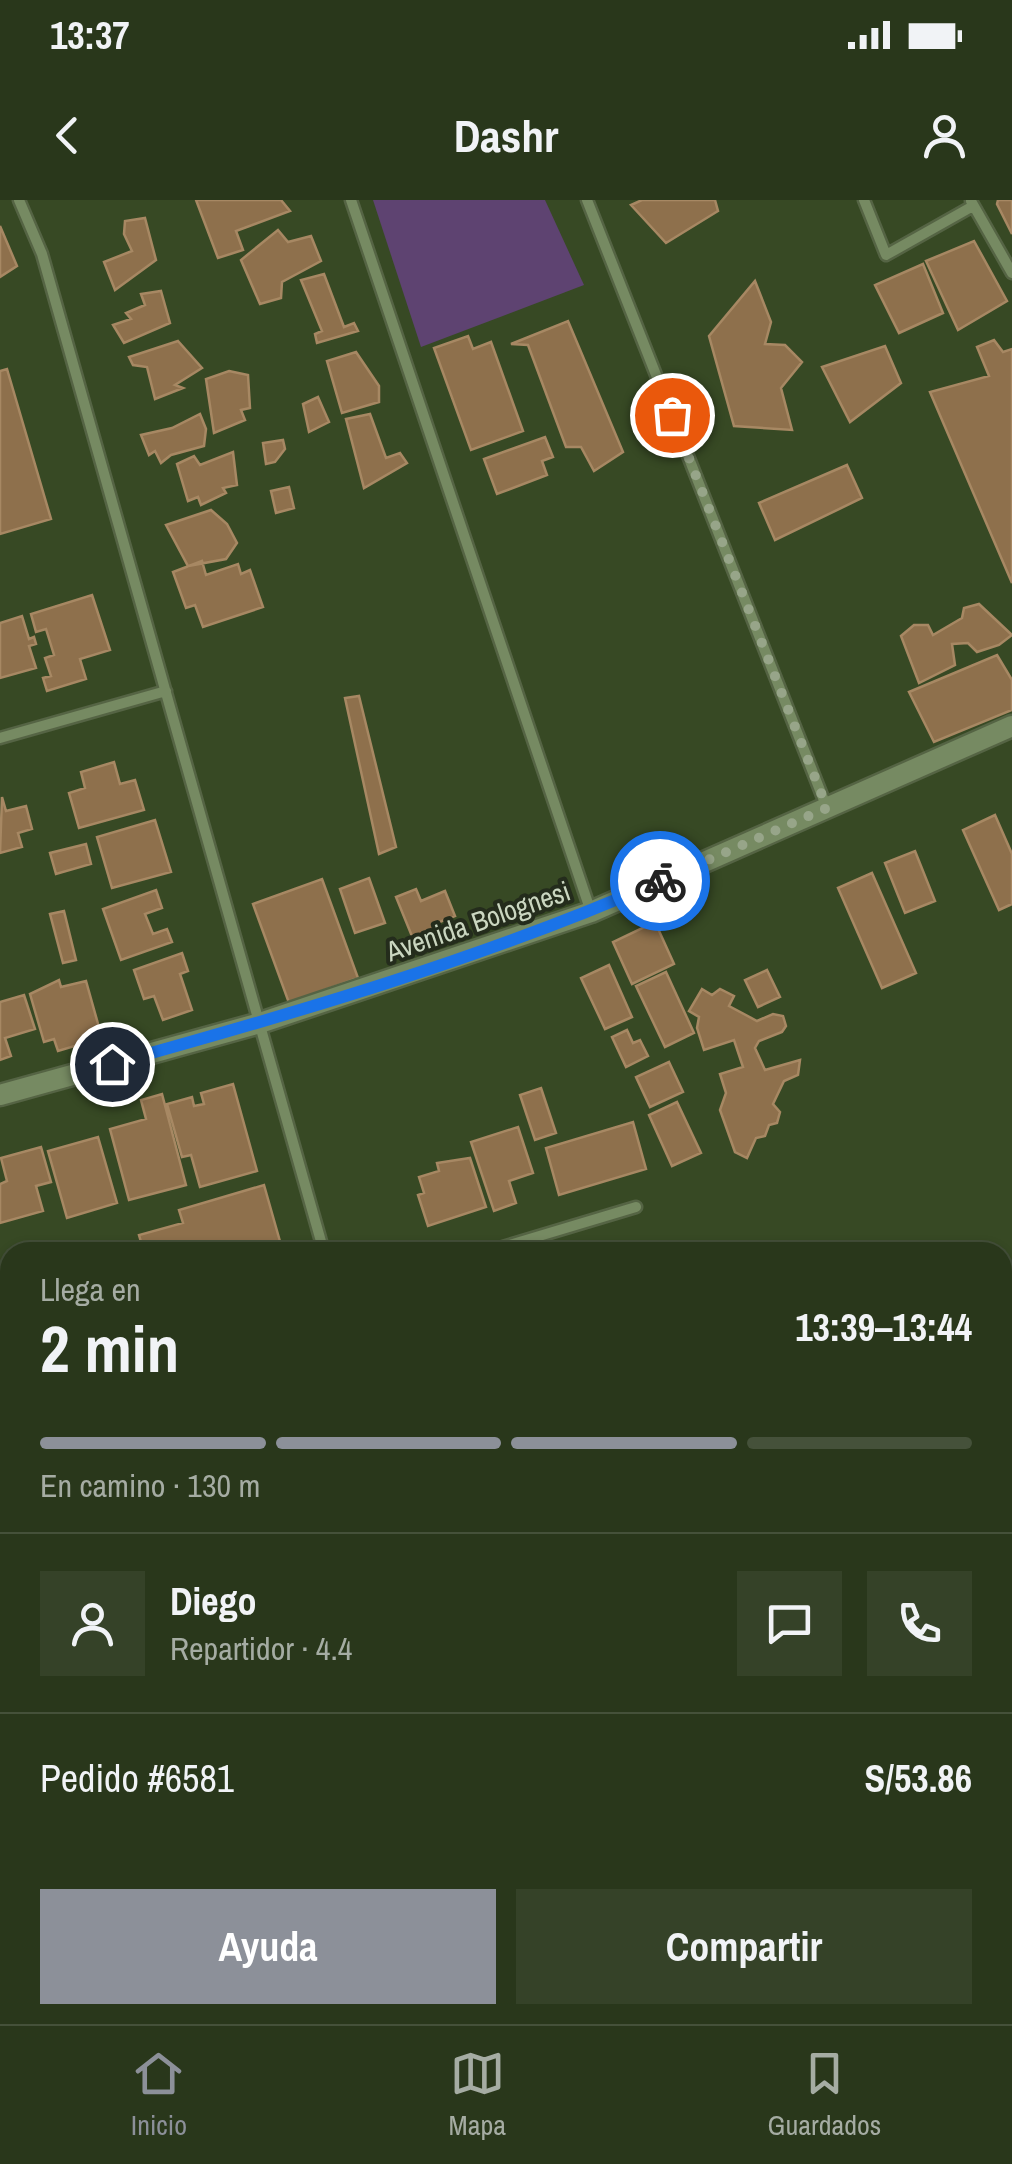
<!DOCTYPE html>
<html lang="es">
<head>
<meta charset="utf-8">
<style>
  :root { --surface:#29371b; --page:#354228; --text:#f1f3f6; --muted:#a5aca3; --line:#45513a; --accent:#8c9099 }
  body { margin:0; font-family:"Archivo Narrow",sans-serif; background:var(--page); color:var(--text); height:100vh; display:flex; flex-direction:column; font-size:38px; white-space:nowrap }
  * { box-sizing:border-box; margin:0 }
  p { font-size:32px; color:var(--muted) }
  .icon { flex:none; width:55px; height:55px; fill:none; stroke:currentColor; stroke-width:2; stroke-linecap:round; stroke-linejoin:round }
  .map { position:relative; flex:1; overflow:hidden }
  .sheet { position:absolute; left:0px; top:1042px; width:1012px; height:782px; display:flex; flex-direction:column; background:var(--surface); border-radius:30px 30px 0 0; box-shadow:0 2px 8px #0004,0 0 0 2px var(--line) }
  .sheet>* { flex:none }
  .pin { position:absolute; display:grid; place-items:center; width:85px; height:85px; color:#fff; margin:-42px; border:5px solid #fff; border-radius:50%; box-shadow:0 2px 10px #0007 }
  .courier { position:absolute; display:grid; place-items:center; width:100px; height:100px; margin:-50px; border:8px solid #1a73e8; border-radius:50%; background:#fff; color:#222; box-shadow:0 2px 12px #0007 }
  .summary em { font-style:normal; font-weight:800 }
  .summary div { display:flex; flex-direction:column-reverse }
  .summary { display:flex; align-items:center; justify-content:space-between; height:170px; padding:0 40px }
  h1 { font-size:65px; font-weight:800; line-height:75px }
  .bar { display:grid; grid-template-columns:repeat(4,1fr); gap:15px 10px; align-content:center; height:120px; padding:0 40px }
  .bar i { height:12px; border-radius:8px; background:var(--line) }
  .bar .selected { background:var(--accent) }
  .bar p { grid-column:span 4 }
  .line { display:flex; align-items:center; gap:25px; padding:0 40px; border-top:2px solid var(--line) }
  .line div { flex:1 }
  .round { display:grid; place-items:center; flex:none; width:105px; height:105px; border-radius:0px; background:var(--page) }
  .button { display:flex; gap:20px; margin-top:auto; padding:20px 40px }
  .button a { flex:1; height:115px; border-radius:0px; background:var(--accent); color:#fff; font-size:40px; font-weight:800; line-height:115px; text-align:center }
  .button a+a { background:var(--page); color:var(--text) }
  .status { display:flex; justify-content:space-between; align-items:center; height:70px; padding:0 50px; background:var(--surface); direction:ltr }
  .status svg { height:28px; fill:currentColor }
  header { display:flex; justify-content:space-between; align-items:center; height:130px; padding:0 40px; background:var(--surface); font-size:45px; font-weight:800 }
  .tab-bar { display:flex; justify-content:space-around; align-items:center; height:140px; border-top:2px solid var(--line); background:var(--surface); font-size:28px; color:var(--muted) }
  .tab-bar a { display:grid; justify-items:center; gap:5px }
  .tab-bar .selected { color:var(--accent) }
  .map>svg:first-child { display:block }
  .green { fill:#5e4371 }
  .building { fill:#8e704c; stroke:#a78863; stroke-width:2.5 }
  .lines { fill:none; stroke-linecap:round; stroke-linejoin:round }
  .service-casing { stroke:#556444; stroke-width:12 }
  .minor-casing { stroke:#556444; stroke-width:15 }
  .secondary-casing { stroke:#556444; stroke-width:25 }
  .service { stroke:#768a62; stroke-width:8 }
  .minor { stroke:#768a62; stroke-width:10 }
  .secondary { stroke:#768a62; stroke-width:20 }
  .done { stroke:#97a589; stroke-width:10; stroke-dasharray:0 18 }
  .route { stroke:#1a73e8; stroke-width:12 }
  .labels { text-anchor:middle; stroke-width:8; stroke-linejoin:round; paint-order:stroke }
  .street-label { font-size:28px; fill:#cad6c0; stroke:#242c1c }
</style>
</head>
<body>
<div class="status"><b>13:37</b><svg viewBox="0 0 49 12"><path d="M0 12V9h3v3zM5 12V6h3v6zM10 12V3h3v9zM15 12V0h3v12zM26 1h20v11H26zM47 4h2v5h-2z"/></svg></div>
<header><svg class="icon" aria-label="back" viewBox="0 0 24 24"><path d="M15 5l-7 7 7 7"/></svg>Dashr<svg class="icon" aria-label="person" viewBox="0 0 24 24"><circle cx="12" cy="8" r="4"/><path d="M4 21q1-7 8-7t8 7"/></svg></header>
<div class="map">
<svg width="1012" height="1824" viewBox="0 0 1012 1824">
  <rect width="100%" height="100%" fill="#374924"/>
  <path class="green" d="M373 0H545L584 85 421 147Z"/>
  <path class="building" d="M196 0H281L290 11 236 31 243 50 218 58Z
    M642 0H715L718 11 666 43 631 5Z
    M998 0H1012V34L997 4Z
    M145 18 156 60 115 90 104 62 132 51 124 34 125 21Z
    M0 26 17 66 0 77Z
    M278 30 288 42 311 36 321 61 282 82 281 98 260 104 241 60Z
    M974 41 1007 101 958 130 926 61Z
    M923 64 943 113 899 133 875 85Z
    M324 74 344 127 354 123 358 131 317 143 315 134 322 131 301 80Z
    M755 81 771 122 765 144 785 145 802 162 781 188 792 230 734 226 709 136Z
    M161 91 170 123 124 143 113 125 131 119 126 113 145 105 141 94Z
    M568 121 623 252 594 271 581 247H566L528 145 511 144Z
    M468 136 473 149 491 142 523 231 471 250 434 148Z
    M994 140 1003 152 1012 149V383L930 192 989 176 977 147Z
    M178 141 202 168 175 185 183 188 155 199 147 167 133 165 129 157Z
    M885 146 901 183 850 222 822 167Z
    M356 152 379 186V202L342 213 327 161Z
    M7 169 51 319 0 334V171Z
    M229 171 248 175 250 208 241 210 245 220 214 233 206 179Z
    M318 197 329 222 309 232 303 204Z
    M200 214 206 229 204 246 171 255 161 263 155 251 149 255 141 235 172 228Z
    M370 214 386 258 400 253 407 263 364 288 346 219Z
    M545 237 553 257 542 261 547 275 497 294 484 259Z
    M283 240 285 249 275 262 266 264 263 243Z
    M233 252 237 285 223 288 226 293 201 305 198 297 188 301 177 264 194 256 200 265Z
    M847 265 862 298 775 340 759 303Z
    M289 287 294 308 276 313 271 291Z
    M211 310 227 324 237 343 226 359 188 366 166 325Z
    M202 361 206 375 238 364 241 374 250 370 263 407 203 427 195 405 186 408 173 372Z
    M92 395 110 450 80 459 86 479 47 491 43 478 51 476 45 458 54 455 46 429 36 432 31 414Z
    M979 404 1012 435 999 445 977 452 968 443 952 444 955 465 919 483 901 436 914 425H928L933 435 962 418 964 408Z
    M22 416 29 439 34 437 36 444 29 446 36 468 0 478V423Z
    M997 455 1012 480V510L934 542 909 492Z
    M359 496 396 647 379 654 345 498Z
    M114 562 120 584 135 580 144 610 79 628 69 593 85 588 81 572Z
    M2 597 6 611 26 606 32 629 18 633 22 647 0 653Z
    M995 615 1012 654V704L999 710 963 630Z
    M155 620 171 672 112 688 97 637Z
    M86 644 91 664 56 674 50 653Z
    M915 651 935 701 905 713 885 663Z
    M872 673 916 773 882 788 838 688Z
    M369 678 385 723 355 733 340 689Z
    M322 679 358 778 289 803 253 704Z
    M416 689 421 701 445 691 455 716 437 723 442 735 416 746 396 697Z
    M156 690 162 708 145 714 153 734 167 729 172 742 121 760 103 709Z
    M64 711 76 760 63 763 50 714Z
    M655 722 674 764 632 784 613 742Z
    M182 753 188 771 180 774 192 810 163 820 154 796 144 799 134 770Z
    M609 765 632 817 605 829 581 778Z
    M767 770 780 797 758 807 745 780Z
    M666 772 694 833 665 847 636 786Z
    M59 780 61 787 86 781 102 838 58 851 54 839 44 842 30 794Z
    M702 789 712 795 720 789 734 796 729 806 757 821 773 814 783 816 786 826 782 832 759 841 755 848 765 870 800 860 798 875 784 881 773 904 780 912 777 923 769 925 765 936 756 938 747 958 735 952 720 910 726 893 720 874 743 867 734 840 704 850 697 828 699 817 689 811Z
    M24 795 35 829 5 838 11 856 0 860V802Z
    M627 830 633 843 640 840 648 856 626 867 612 837Z
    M669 862 683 892 650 907 636 877Z
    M233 884 257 971 200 987 191 955 182 957 167 904 192 897 194 906 204 904 201 893Z
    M541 888 556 933 535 940 520 895Z
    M162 894 186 985 129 1000 110 929 146 919 141 900Z
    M677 902 701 953 672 966 649 915Z
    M633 922 646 969 559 995 546 948Z
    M518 927 533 973 509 981 516 1003 494 1011 471 942Z
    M98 937 117 1003 67 1018 48 951Z
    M41 947 51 982 36 986 43 1011 0 1023V984L7 981 1 958Z
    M470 958 486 1007 428 1026 418 995 424 993 419 977 439 971 437 963Z
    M264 985 283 1052H144L139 1035 183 1023 179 1010Z
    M10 1108V1140L0 1143V1111Z
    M10 1300V1361L0 1364V1303Z
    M0 1491H10V1518H0Z
    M10 1536V1589L0 1585V1550Z
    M10 1646V1704L0 1692V1654Z"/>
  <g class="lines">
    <g class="service-casing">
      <path id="service" d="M1002 1720 1012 1714
        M899 1824 907 1815"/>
    </g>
    <g class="minor-casing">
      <path id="minor" d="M19 0 42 54 324 1052
        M351 0 591 712
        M587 0 827 608
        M864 0 886 55 973 6
        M971 1 1012 73
        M0 538 166 491
        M486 1052 636 1007
        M0 1188 10 1185
        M0 1420 10 1413"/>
    </g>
    <g class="secondary-casing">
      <path id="secondary" d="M0 895 260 823 591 712 1012 526"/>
    </g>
    <use href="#service" class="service"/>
    <use href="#minor" class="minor"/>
    <use href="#secondary" class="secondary"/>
  </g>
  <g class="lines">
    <path class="done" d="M660 681 827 608 672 215"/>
    <path class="route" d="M112 864C296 813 485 758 660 681"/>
  </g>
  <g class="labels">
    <g class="street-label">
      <text transform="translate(478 721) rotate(-19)" y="10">Avenida Bolognesi</text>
    </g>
  </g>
</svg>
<div class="pin" style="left:672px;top:215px;background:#ea580c"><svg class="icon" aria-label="bag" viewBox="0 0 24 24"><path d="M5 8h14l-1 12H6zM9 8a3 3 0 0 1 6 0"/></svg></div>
<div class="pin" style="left:112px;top:864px;background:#1f2937"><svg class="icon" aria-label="home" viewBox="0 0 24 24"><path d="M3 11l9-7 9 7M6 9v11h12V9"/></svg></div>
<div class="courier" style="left:660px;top:681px"><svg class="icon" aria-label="bike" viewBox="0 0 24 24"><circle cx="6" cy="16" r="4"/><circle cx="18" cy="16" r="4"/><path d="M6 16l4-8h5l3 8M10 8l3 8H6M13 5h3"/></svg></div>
<section class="sheet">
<div class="summary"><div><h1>2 min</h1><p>Llega en</p></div><em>13:39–13:44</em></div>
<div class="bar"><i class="selected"></i><i class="selected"></i><i class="selected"></i><i></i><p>En camino · 130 m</p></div>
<div class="line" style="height:180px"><a class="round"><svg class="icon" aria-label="person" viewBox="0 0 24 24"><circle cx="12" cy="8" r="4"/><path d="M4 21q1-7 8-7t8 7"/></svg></a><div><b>Diego</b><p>Repartidor · 4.4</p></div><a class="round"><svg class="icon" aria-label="chat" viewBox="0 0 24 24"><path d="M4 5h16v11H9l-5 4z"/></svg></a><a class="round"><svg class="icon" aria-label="phone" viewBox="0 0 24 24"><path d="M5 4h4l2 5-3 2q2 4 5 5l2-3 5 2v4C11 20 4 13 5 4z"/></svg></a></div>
<div class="line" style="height:130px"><div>Pedido #6581</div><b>S/53.86</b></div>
<div class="button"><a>Ayuda</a><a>Compartir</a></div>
</section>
</div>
<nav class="tab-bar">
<a class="selected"><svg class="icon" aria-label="home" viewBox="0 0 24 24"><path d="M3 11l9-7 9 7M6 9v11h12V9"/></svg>Inicio</a>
<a><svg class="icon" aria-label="map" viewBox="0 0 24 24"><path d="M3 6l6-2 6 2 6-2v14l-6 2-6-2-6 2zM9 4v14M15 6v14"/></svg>Mapa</a>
<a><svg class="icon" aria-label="saved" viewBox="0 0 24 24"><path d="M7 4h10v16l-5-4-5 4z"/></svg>Guardados</a>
</nav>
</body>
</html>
